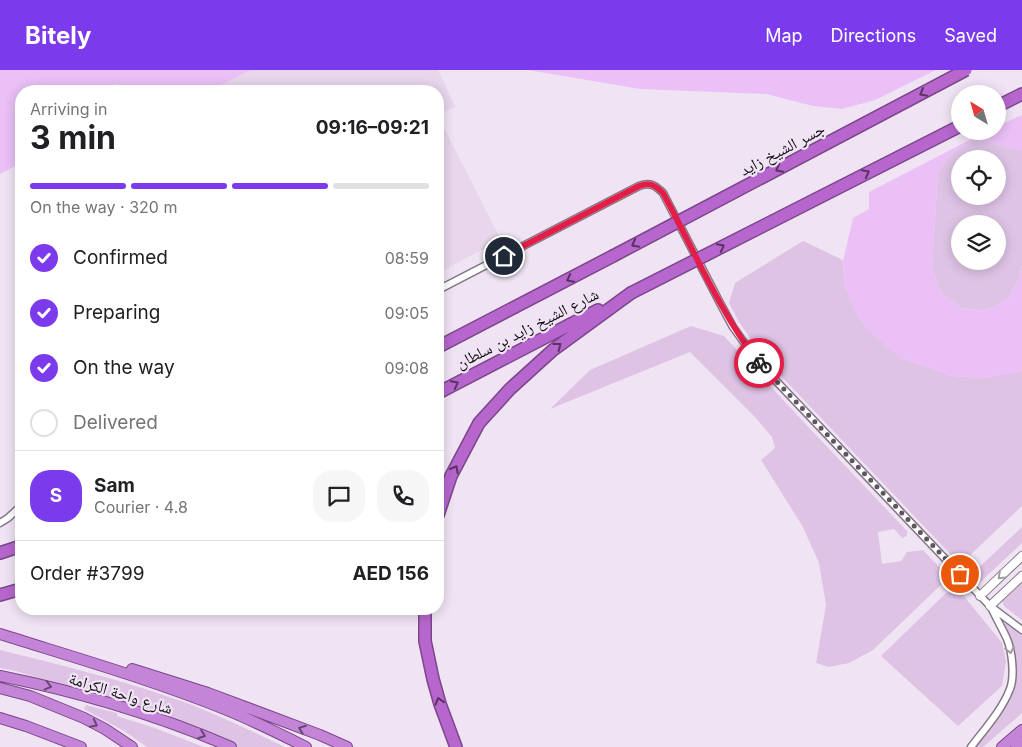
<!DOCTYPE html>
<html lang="en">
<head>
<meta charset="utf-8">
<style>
  :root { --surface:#fff; --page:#f6f6f6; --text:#202124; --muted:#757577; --line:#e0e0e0; --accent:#7c3aed }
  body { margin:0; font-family:Inter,"Noto Naskh Arabic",sans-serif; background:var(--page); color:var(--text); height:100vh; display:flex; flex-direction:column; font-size:19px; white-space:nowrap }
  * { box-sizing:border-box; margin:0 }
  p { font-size:16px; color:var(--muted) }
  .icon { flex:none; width:28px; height:28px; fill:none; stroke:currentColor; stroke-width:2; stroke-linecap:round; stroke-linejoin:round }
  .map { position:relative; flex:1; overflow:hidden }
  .side { position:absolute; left:15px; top:15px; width:429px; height:530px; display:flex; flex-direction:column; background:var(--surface); border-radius:20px; box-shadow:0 2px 12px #0003 }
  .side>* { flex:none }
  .needle { width:32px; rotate:323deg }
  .tools { position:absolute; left:951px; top:15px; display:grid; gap:10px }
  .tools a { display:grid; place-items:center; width:55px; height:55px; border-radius:50%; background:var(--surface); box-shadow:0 2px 12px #0003; font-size:25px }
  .pin { position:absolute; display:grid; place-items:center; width:42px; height:42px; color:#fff; margin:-21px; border:2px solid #fff; border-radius:50%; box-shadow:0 1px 5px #0007 }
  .courier { position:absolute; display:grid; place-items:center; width:50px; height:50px; margin:-25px; border:4px solid #e11d48; border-radius:50%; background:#fff; color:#222; box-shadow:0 1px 6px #0007 }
  .head em { font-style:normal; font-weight:700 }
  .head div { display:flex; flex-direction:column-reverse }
  .head { display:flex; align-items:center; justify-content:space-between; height:85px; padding:0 15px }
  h1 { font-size:32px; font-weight:700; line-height:38px }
  .bar { display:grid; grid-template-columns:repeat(4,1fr); gap:8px 5px; align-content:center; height:60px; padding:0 15px }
  .bar i { height:6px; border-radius:4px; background:var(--line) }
  .bar .on { background:var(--accent) }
  .bar p { grid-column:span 4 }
  .line { display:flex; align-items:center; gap:12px; padding:0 15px; border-top:1px solid var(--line) }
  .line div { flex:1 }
  .round { display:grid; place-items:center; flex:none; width:52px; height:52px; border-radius:20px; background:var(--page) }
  ol { padding:0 15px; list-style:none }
  li { display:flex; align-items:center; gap:15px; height:55px }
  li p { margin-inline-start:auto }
  li .icon { padding:5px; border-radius:50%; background:var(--accent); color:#fff; stroke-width:4 }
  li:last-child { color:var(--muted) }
  li i { width:28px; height:28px; border:2px solid var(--line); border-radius:50% }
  header { display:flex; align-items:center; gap:30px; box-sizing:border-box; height:70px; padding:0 25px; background:var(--accent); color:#fff }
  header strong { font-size:24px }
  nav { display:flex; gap:28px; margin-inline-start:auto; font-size:18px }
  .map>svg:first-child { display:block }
  .built { fill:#e7d6ec }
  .green { fill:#dec3e5; fill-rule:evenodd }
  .water { fill:#eac0f6 }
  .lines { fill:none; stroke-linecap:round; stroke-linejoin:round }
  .minor-casing { stroke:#827785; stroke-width:9 }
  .tertiary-casing { stroke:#827785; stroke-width:10 }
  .trunk-casing { stroke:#7b468a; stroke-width:12 }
  .motorway-casing { stroke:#7b468a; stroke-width:14 }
  .minor { stroke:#fff; stroke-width:6 }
  .tertiary { stroke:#fff; stroke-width:8 }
  .trunk { stroke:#c484d7; stroke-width:10 }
  .motorway { stroke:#b666cd; stroke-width:11 }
  .motorway-bridge-casing { stroke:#7b468a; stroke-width:14; stroke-linecap:butt }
  .motorway-bridge { stroke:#b666cd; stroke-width:11 }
  .oneway { stroke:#5a3364 }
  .oneway2 { stroke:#9f9d9f }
  .oneway3 { stroke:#694773 }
  .done { stroke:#5d565f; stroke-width:5; stroke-dasharray:0 9 }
  .route { stroke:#e11d48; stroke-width:6 }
  .labels { text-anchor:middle; stroke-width:4.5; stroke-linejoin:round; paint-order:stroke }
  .street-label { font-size:16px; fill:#0e0a0f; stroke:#f0e4f4 }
</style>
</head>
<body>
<header>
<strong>Bitely</strong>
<nav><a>Map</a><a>Directions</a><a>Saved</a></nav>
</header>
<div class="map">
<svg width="1022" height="677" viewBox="0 0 1022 677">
  <rect width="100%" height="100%" fill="#f0e4f4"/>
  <path class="built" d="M251 0H438L455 37 438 45V21H209Z
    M438 46 501 170 438 203Z"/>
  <path class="green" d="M976 69 1022 81V194L1019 209 1009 227 1000 234 988 239 977 240 961 238 946 227 938 217 932 196 938 101 954 82ZM960 89H998V126H960ZM960 154H998V191H960Z
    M803 171 839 188 843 191 845 218 901 288 952 306 983 308 1018 302 1022 300V436L966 489H955L763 287 739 252 729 233 735 213Z
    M691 256 724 266 797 345 907 461V466L902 468 894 459 878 462 882 494 901 491 907 482 923 480 944 502 945 511 873 580 849 593 829 597 816 593 826 535 819 493 803 457 761 390 775 378 772 367 755 347 690 282 550 339 590 300Z
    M1022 457V473L978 514 973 510 972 505 975 501Z
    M1022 513V550L1004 536 1002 531Z
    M959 520 1002 573 1006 591 1002 616 958 656 881 586 946 523Z
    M1007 553 1022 565V643L983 677H976L1015 619 1016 589 1010 569 1003 557 1004 554Z
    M0 580C57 594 114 608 169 627 209 640 247 659 285 677H237L192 656 16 601 0 598Z
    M86 635 117 643V646L152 657 204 677H147L124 661 84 639Z"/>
  <path class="water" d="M0 0H251L209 21H121L116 14 107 20V21H21V93L0 104Z
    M528 0H936L875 30 842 39 813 36 766 24 640 19Z
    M1022 45V81L976 69 954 82 938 101 932 196 938 217 946 227 961 238 977 240 988 239 1000 234 1009 227 1019 209 1022 194V300L1018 302 983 308 952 306 901 288 868 261 855 242 845 218 843 191 853 148 869 139V122L987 61H998V56Z"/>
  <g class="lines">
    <g class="minor-casing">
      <path id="minor" d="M438 220 639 116C650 112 655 115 663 123L720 233 733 257 758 292 990 536 1022 560
        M0 453 8 448 21 436
        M971 677C984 660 1002 640 1010 619 1015 606 1012 581 1007 569 1002 558 996 548 991 537"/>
    </g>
    <g class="tertiary-casing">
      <path id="tertiary" d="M980 526 1022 486
        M990 536 1022 506"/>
    </g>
    <g class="trunk-casing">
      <path id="trunk" d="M0 564C76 588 153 610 227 640 254 651 280 664 306 677
        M132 599 208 623 320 665 347 677
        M0 606C79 622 157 645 231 677
        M0 618 30 626 84 648 105 659 132 677
        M0 648 26 656 81 677
        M1002 677 1022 660
        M1016 677 1022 672"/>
    </g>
    <g class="motorway-casing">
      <path id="motorway" d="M998 36 1022 24
        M438 277 613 186
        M438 323 598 240
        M438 445 451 406 479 353 510 319 553 280 631 223
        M0 483 21 476
        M0 525 21 519
        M425 539V571L433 609 440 634 456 677"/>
    </g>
    <use href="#minor" class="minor"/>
    <use href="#tertiary" class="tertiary"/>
    <use href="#trunk" class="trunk"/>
    <use href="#motorway" class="motorway"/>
    <g class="motorway-bridge-casing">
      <path id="motorway-bridge" d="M613 186 966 0
        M631 223 960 56"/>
    </g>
    <use href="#motorway-bridge" class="motorway-bridge"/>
  </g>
  <defs><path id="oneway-chevron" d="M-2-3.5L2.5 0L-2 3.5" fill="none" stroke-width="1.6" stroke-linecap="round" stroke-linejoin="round" transform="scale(1.25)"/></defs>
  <g class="oneway">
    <use href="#oneway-chevron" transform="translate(923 23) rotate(152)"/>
    <use href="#oneway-chevron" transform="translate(779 99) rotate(152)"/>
    <use href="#oneway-chevron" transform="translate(866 103) rotate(-27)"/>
    <use href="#oneway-chevron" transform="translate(635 174) rotate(152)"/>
    <use href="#oneway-chevron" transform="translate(721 177) rotate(-27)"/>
    <use href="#oneway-chevron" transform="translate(570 209) rotate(153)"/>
    <use href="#oneway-chevron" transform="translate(558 276) rotate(-37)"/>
    <use href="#oneway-chevron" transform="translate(455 314) rotate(-27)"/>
    <use href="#oneway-chevron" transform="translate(455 399) rotate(-62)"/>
    <use href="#oneway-chevron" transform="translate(439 631) rotate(-107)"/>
  </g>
  <g class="oneway2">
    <use href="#oneway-chevron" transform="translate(1001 506) rotate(137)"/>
    <use href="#oneway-chevron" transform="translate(1010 580) rotate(77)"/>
  </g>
  <g class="oneway3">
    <use href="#oneway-chevron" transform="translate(48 616) rotate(14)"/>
    <use href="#oneway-chevron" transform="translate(94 654) rotate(27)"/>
    <use href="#oneway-chevron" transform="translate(302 659) rotate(-159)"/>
    <use href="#oneway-chevron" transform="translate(202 665) rotate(20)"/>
  </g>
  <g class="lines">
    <path class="done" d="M759 293 960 504"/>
    <path class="route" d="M504 186 639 116C650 112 655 115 663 123 694 180 719 241 759 293"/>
  </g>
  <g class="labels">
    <g class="street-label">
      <text transform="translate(782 79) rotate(-28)" y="6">جسر الشيخ زايد</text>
      <text transform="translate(527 258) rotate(-27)" y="6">شارع الشيخ زايد بن سلطان</text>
      <text transform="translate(121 623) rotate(17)" y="6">شارع واحة الكرامة</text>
    </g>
  </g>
</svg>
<div class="tools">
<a><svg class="needle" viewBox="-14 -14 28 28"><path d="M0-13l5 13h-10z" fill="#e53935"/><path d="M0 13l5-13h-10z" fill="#757577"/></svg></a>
<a><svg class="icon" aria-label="locate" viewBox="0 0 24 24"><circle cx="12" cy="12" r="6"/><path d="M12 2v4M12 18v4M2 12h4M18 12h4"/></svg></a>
<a><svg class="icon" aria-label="layers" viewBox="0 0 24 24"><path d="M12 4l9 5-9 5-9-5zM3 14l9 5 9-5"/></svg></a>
</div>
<div class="pin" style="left:960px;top:504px;background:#ea580c"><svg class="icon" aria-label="bag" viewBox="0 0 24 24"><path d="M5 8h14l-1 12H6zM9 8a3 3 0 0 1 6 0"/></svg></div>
<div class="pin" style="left:504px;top:186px;background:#1f2937"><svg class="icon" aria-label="home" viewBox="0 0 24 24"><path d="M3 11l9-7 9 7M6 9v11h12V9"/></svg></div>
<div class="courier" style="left:759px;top:293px"><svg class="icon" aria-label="bike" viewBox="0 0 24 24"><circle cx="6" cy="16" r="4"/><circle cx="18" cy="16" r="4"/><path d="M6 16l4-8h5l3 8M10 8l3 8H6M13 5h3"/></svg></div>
<section class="side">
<div class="head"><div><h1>3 min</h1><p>Arriving in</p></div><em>09:16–09:21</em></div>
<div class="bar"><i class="on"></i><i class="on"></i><i class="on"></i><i></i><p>On the way · 320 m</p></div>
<ol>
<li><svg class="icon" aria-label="check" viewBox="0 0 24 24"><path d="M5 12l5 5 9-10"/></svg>Confirmed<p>08:59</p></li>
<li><svg class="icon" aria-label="check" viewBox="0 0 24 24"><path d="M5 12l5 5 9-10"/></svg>Preparing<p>09:05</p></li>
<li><svg class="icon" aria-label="check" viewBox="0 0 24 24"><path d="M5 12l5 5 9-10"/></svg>On the way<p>09:08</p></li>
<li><i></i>Delivered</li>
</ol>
<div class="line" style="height:90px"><b class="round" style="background:var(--accent);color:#fff">S</b><div><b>Sam</b><p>Courier · 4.8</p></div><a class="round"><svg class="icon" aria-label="chat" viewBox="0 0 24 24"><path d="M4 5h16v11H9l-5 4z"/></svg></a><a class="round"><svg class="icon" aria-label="phone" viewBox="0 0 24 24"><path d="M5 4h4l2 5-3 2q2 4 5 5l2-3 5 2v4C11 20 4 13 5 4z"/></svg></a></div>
<div class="line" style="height:65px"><div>Order #3799</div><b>AED 156</b></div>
</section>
</div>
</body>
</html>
